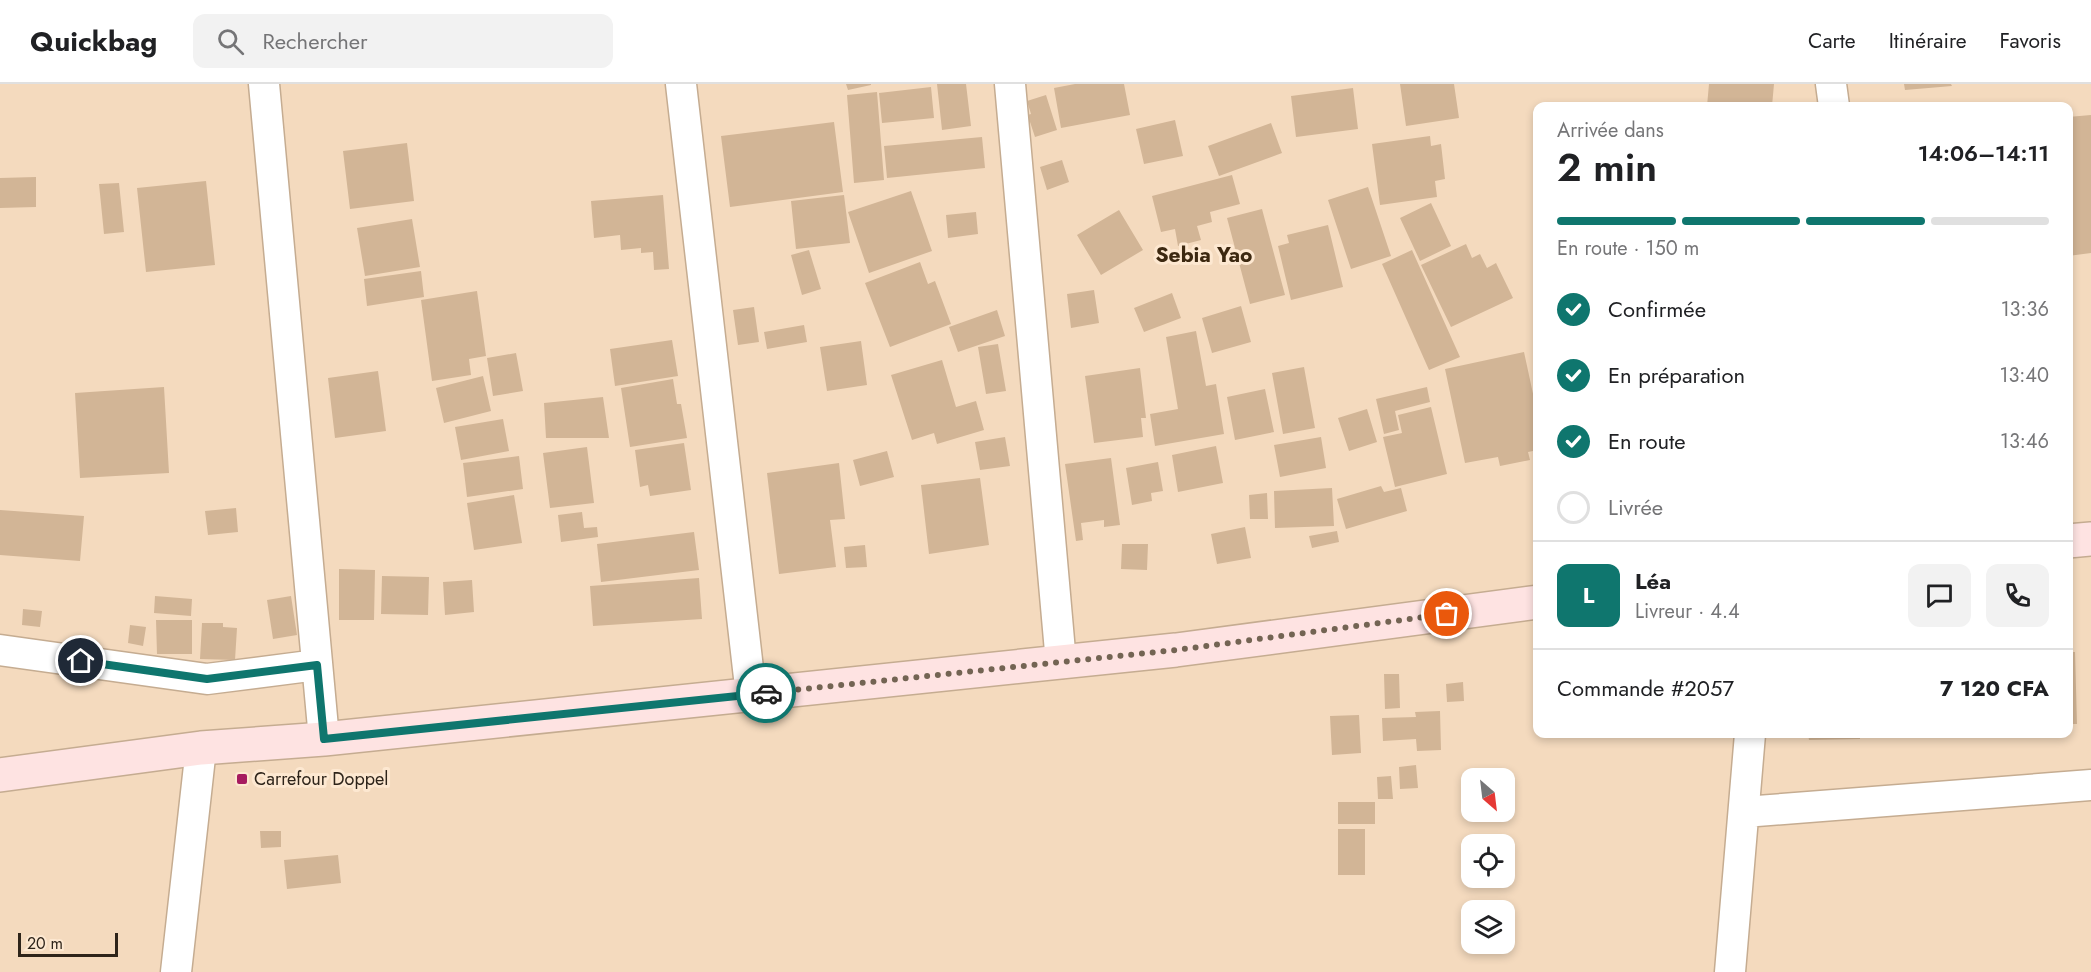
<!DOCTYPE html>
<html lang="fr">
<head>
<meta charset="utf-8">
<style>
  :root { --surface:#fff; --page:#f2f2f2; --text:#202124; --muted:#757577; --line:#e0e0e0; --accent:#0f766e }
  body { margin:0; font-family:Jost,sans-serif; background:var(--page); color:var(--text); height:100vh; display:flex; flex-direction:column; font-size:22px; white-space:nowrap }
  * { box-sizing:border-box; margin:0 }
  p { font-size:20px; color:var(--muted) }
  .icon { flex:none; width:33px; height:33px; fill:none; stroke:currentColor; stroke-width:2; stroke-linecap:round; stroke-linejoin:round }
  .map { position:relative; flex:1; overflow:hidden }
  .drawer { position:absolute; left:1533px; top:18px; width:540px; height:636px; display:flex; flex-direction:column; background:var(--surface); border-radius:12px; box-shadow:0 3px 9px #0003 }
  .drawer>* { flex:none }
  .needle { width:39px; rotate:152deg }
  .tools { position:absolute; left:1461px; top:684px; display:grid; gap:12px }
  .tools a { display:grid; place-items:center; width:54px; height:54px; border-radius:12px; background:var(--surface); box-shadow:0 3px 9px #0003; font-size:30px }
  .scale { position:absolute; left:18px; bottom:15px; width:100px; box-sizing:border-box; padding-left:6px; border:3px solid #2e241a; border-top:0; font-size:16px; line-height:21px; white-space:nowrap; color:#2e241a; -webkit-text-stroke:4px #fde8d1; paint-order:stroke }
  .pin { position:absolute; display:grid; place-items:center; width:51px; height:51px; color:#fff; margin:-26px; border:3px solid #fff; border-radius:50%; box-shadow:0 2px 6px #0007 }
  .courier { position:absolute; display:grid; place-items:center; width:60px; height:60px; margin:-30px; border:4px solid #0f766e; border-radius:50%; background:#fff; color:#222; box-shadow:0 2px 8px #0007 }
  .headline em { font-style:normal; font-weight:600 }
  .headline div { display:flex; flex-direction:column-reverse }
  .headline { display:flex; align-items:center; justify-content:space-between; height:102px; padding:0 24px }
  h1 { font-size:39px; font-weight:600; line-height:45px }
  .bar { display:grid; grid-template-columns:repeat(4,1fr); gap:9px 6px; align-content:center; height:72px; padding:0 24px }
  .bar i { height:8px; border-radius:4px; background:var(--line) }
  .bar .on { background:var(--accent) }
  .bar p { grid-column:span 4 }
  .line { display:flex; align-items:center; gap:15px; padding:0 24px; border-top:2px solid var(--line) }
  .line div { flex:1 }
  .round { display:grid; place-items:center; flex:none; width:63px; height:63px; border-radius:12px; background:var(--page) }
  ol { padding:0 24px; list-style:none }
  li { display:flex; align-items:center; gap:18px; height:66px }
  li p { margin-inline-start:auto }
  li .icon { padding:6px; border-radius:50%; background:var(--accent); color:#fff; stroke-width:4 }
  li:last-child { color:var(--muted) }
  li i { width:33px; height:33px; border:3px solid var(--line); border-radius:50% }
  header { display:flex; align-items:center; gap:36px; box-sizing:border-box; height:84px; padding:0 30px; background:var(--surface); border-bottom:2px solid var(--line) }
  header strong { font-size:28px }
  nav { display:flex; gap:33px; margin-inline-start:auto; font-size:21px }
  .search { width:420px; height:54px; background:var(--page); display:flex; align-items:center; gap:15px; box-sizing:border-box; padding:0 21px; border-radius:12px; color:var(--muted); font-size:22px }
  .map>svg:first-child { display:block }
  .building { fill:#d2b596 }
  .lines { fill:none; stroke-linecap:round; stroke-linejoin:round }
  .street-casing { stroke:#c5ac91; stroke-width:33 }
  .secondary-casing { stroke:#c5ac91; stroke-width:36 }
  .street { stroke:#fff; stroke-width:30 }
  .secondary { stroke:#fee3e2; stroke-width:33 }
  .done { stroke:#736453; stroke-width:6; stroke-dasharray:0 10.8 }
  .route { stroke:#0f766e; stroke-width:8 }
  .poi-dot { fill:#a61b5f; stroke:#fde8d1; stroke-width:2 }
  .labels { text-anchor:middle; stroke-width:6; stroke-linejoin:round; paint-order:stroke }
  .poi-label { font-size:18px; fill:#2e241a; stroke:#fde8d1; text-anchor:start }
  .quarter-label { font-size:21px; font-weight:bold; fill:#3c2810; stroke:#fde8d1 }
</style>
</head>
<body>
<header>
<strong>Quickbag</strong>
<div class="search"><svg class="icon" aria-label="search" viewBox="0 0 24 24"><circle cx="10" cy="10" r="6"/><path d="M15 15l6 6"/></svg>Rechercher</div>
<nav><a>Carte</a><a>Itinéraire</a><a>Favoris</a></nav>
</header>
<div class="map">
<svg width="2091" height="888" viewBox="0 0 2091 888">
  <rect width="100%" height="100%" fill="#f4dabe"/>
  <path class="building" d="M846 0H871V1L848 6Z
    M937 0H966L971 42 942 46Z
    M1075 0H1124L1130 31 1061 44 1054 4Z
    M1400 0H1454L1459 34 1406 42Z
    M1709 0H1774L1772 22H1707Z
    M1904 0H1951L1952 2 1905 6Z
    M931 3 934 34 882 39 879 9Z
    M1353 4 1358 45 1296 53 1291 12Z
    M877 8 884 96 854 99 847 11Z
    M1046 11 1057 46 1035 53 1030 38 1026 39 1024 32 1031 30 1027 17Z
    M2091 31V169L2068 172V33Z
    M1175 36 1183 72 1144 80 1136 45Z
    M834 38 843 108 730 123 721 52Z
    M1271 39 1282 69 1219 92 1208 62Z
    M1430 52 1431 62 1441 60 1445 95 1435 97 1437 113 1380 121 1372 60Z
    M982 53 985 84 887 94 884 62Z
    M407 59 414 117 350 125 343 67Z
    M1062 76 1069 98 1047 106 1040 83Z
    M1232 91 1240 120 1210 128 1212 138 1197 142 1201 156 1178 162 1175 145 1161 148 1152 112Z
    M36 93V123L0 124V94Z
    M206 97 215 181 146 188 137 104Z
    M119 99 124 148 104 150 99 100Z
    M1368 103 1391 172 1351 185 1328 116Z
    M911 107 932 167 869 189 848 128Z
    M663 111 669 185 654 186 653 168 641 169V164L621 166 620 151 594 154 591 117Z
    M844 111 850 159 796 165 791 117Z
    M1431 119 1451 162 1420 177 1400 134Z
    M1262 125 1285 211 1250 220 1227 134Z
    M1119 126 1143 166 1101 191 1077 151Z
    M976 128 978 150 948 154 946 131Z
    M412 135 420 183 365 192 357 144Z
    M1328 141 1343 203 1291 216 1278 162 1289 159 1287 151Z
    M1466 160 1472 174 1480 170 1487 184 1496 179 1513 214 1451 243 1421 181Z
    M809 166 821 205 802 211 791 171Z
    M1412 166 1460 273 1429 286 1382 180Z
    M920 178 928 200 935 197 951 240 890 263 865 199Z
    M421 187 424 213 367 222 364 195Z
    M1094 206 1099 239 1071 244 1067 210Z
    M477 207 486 272 469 275 471 291 432 297 421 216Z
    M1172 209 1181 234 1144 248 1134 224Z
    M1241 222 1251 258 1212 269 1202 234Z
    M754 223 759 258 738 261 733 226Z
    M997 226 1005 252 958 268 949 243Z
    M804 241 807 258 767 265 764 248Z
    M1196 247 1206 302 1216 300 1224 350 1155 362 1150 330 1178 325 1166 253Z
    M672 256 678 292 615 302 610 265Z
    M861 257 867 301 827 307 820 263Z
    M998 260 1006 307 986 310 978 263Z
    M1524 268 1538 333V366L1528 368 1530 376 1500 382 1498 373 1465 379 1445 285Z
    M516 269 523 307 493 312 487 274Z
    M942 276 956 323 976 317 984 346 937 360 934 349 912 356 891 291Z
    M1304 283 1315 344 1283 350 1272 289Z
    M1140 284 1146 334H1141L1143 353 1094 359 1085 292Z
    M378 287 386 347 335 354 328 294Z
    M483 292 491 327 444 339 436 304Z
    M673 295 677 320H681L687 354 630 363 621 304Z
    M164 303 169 389 80 394 75 309Z
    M1427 303 1430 318 1395 327 1399 346 1384 350 1376 315Z
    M1265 305 1274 348 1235 356 1227 313Z
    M603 313 609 354H546L544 319Z
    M1431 323 1447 390 1395 403 1383 353 1402 349 1398 331Z
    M1367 325 1377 358 1349 367 1338 334Z
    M503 335 509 367 461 376 455 343Z
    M1005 353 1010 382 980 386 975 358Z
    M1321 353 1326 384 1280 393 1274 361Z
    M684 359 691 406 650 412 648 401 640 403 635 366Z
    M1216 362 1223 399 1178 408 1172 371Z
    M587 363 594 419 550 424 543 369Z
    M887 367 894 393 860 402 853 376Z
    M519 372 523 405 467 413 463 379Z
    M1111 374 1120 441 1104 443V436L1081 439 1083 456 1076 457 1065 380Z
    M1158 378 1163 407 1151 409 1152 417 1132 421 1126 384Z
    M839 379 845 435 830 436 836 483 779 490 767 389Z
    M980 394 989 461 929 470 921 401Z
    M1381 402 1384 408 1401 404 1407 427 1346 445 1337 415Z
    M1332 404 1334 442 1275 444 1274 407Z
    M1267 409 1268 435H1250L1249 411Z
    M514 411 522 459 474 466 467 419Z
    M236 424 238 448 208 451 205 427Z
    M0 426 84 432 80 477 0 471Z
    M582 428 584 444 597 443 598 453 561 458 558 431Z
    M1245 443 1251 474 1217 480 1211 450Z
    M1337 447 1339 458 1312 464 1309 452Z
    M694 448 699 486 601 498 597 460Z
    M1122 460H1148L1147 486 1121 485Z
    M865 461 867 483 846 484 844 463Z
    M339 485 375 486 374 536H339Z
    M382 492 429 493 428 531 381 530Z
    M699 494 702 535 593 542 590 502Z
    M472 496 474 528 445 531 443 498Z
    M155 512 192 515 191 532 154 529Z
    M291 512 297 551 273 555 267 516Z
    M23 525 42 527 40 543 22 541Z
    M156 536H192V570H157Z
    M202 539H223V543L237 544 235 576 200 575Z
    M130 541 146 543 143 562 128 559Z
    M2068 568H2075L2077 640H2068Z
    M1384 590H1399L1400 624 1385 625Z
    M1463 598 1464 617 1447 618 1446 600Z
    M1440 627 1441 666 1417 667 1416 655 1383 657 1382 634 1416 633 1415 628Z
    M1359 631 1361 669 1332 671 1330 632Z
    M1808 650H1860V655L1809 656Z
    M1416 681 1418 704 1400 705 1399 683Z
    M1391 692 1393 715H1378L1377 693Z
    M1338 718H1375V740H1338Z
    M1338 745H1365V791H1338Z
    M260 747H281V763L261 764Z
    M338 771 341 799 287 805 284 776Z"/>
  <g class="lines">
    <g class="street-casing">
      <path id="street" d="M264 0 324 655
        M681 0 751 611
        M1010 0 1061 579
        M1831 0 1834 22
        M0 566 207 595 317 581
        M1744 728 2091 701
        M176 888 201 664
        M1730 888 1750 650"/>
    </g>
    <g class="secondary-casing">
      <path id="secondary" d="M2068 457 2091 455
        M0 691 201 664 324 655 1176 566 1538 518"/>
    </g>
    <use href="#street" class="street"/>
    <use href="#secondary" class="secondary"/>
  </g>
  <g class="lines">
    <path class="done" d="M766 609 1176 566 1447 530"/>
    <path class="route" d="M81 577 207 595 317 581 324 655 766 609"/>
  </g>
  <rect class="poi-dot" x="236" y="689" width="12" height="12" rx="3"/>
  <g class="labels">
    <g class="poi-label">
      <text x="254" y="701">Carrefour Doppel</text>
    </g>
    <g class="quarter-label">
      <text x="1204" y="178">Sebia Yao</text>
    </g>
  </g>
</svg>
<div class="tools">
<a><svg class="needle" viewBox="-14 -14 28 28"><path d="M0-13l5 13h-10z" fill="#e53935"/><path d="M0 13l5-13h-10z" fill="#757577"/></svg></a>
<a><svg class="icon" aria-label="locate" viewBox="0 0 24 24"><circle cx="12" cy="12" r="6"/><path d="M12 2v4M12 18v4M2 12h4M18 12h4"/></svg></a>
<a><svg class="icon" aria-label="layers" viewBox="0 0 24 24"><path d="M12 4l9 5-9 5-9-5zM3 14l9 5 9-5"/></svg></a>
</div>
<div class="scale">20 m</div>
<div class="pin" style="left:1447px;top:530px;background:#ea580c"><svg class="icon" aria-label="bag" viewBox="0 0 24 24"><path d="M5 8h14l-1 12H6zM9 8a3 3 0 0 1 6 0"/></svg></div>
<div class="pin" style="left:81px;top:577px;background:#1f2937"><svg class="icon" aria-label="home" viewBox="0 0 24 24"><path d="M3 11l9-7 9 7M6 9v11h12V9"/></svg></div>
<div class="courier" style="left:766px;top:609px"><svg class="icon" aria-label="car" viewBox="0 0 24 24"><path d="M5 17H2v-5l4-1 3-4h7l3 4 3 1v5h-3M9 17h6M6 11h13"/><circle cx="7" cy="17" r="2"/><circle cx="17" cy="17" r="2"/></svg></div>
<section class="drawer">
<div class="headline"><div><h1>2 min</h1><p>Arrivée dans</p></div><em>14:06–14:11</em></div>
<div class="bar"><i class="on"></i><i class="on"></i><i class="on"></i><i></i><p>En route · 150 m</p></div>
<ol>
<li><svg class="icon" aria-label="check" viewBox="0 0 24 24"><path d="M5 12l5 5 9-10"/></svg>Confirmée<p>13:36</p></li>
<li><svg class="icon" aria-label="check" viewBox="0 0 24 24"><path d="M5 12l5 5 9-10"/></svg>En préparation<p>13:40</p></li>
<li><svg class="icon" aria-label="check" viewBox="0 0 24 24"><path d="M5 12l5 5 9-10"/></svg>En route<p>13:46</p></li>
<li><i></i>Livrée</li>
</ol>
<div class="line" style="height:108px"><b class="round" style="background:var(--accent);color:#fff">L</b><div><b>Léa</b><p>Livreur · 4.4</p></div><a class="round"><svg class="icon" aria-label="chat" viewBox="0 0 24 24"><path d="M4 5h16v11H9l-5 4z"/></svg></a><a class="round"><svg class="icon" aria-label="phone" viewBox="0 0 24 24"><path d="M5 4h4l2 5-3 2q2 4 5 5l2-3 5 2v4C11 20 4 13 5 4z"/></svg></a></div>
<div class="line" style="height:78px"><div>Commande #2057</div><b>7 120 CFA</b></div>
</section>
</div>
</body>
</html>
